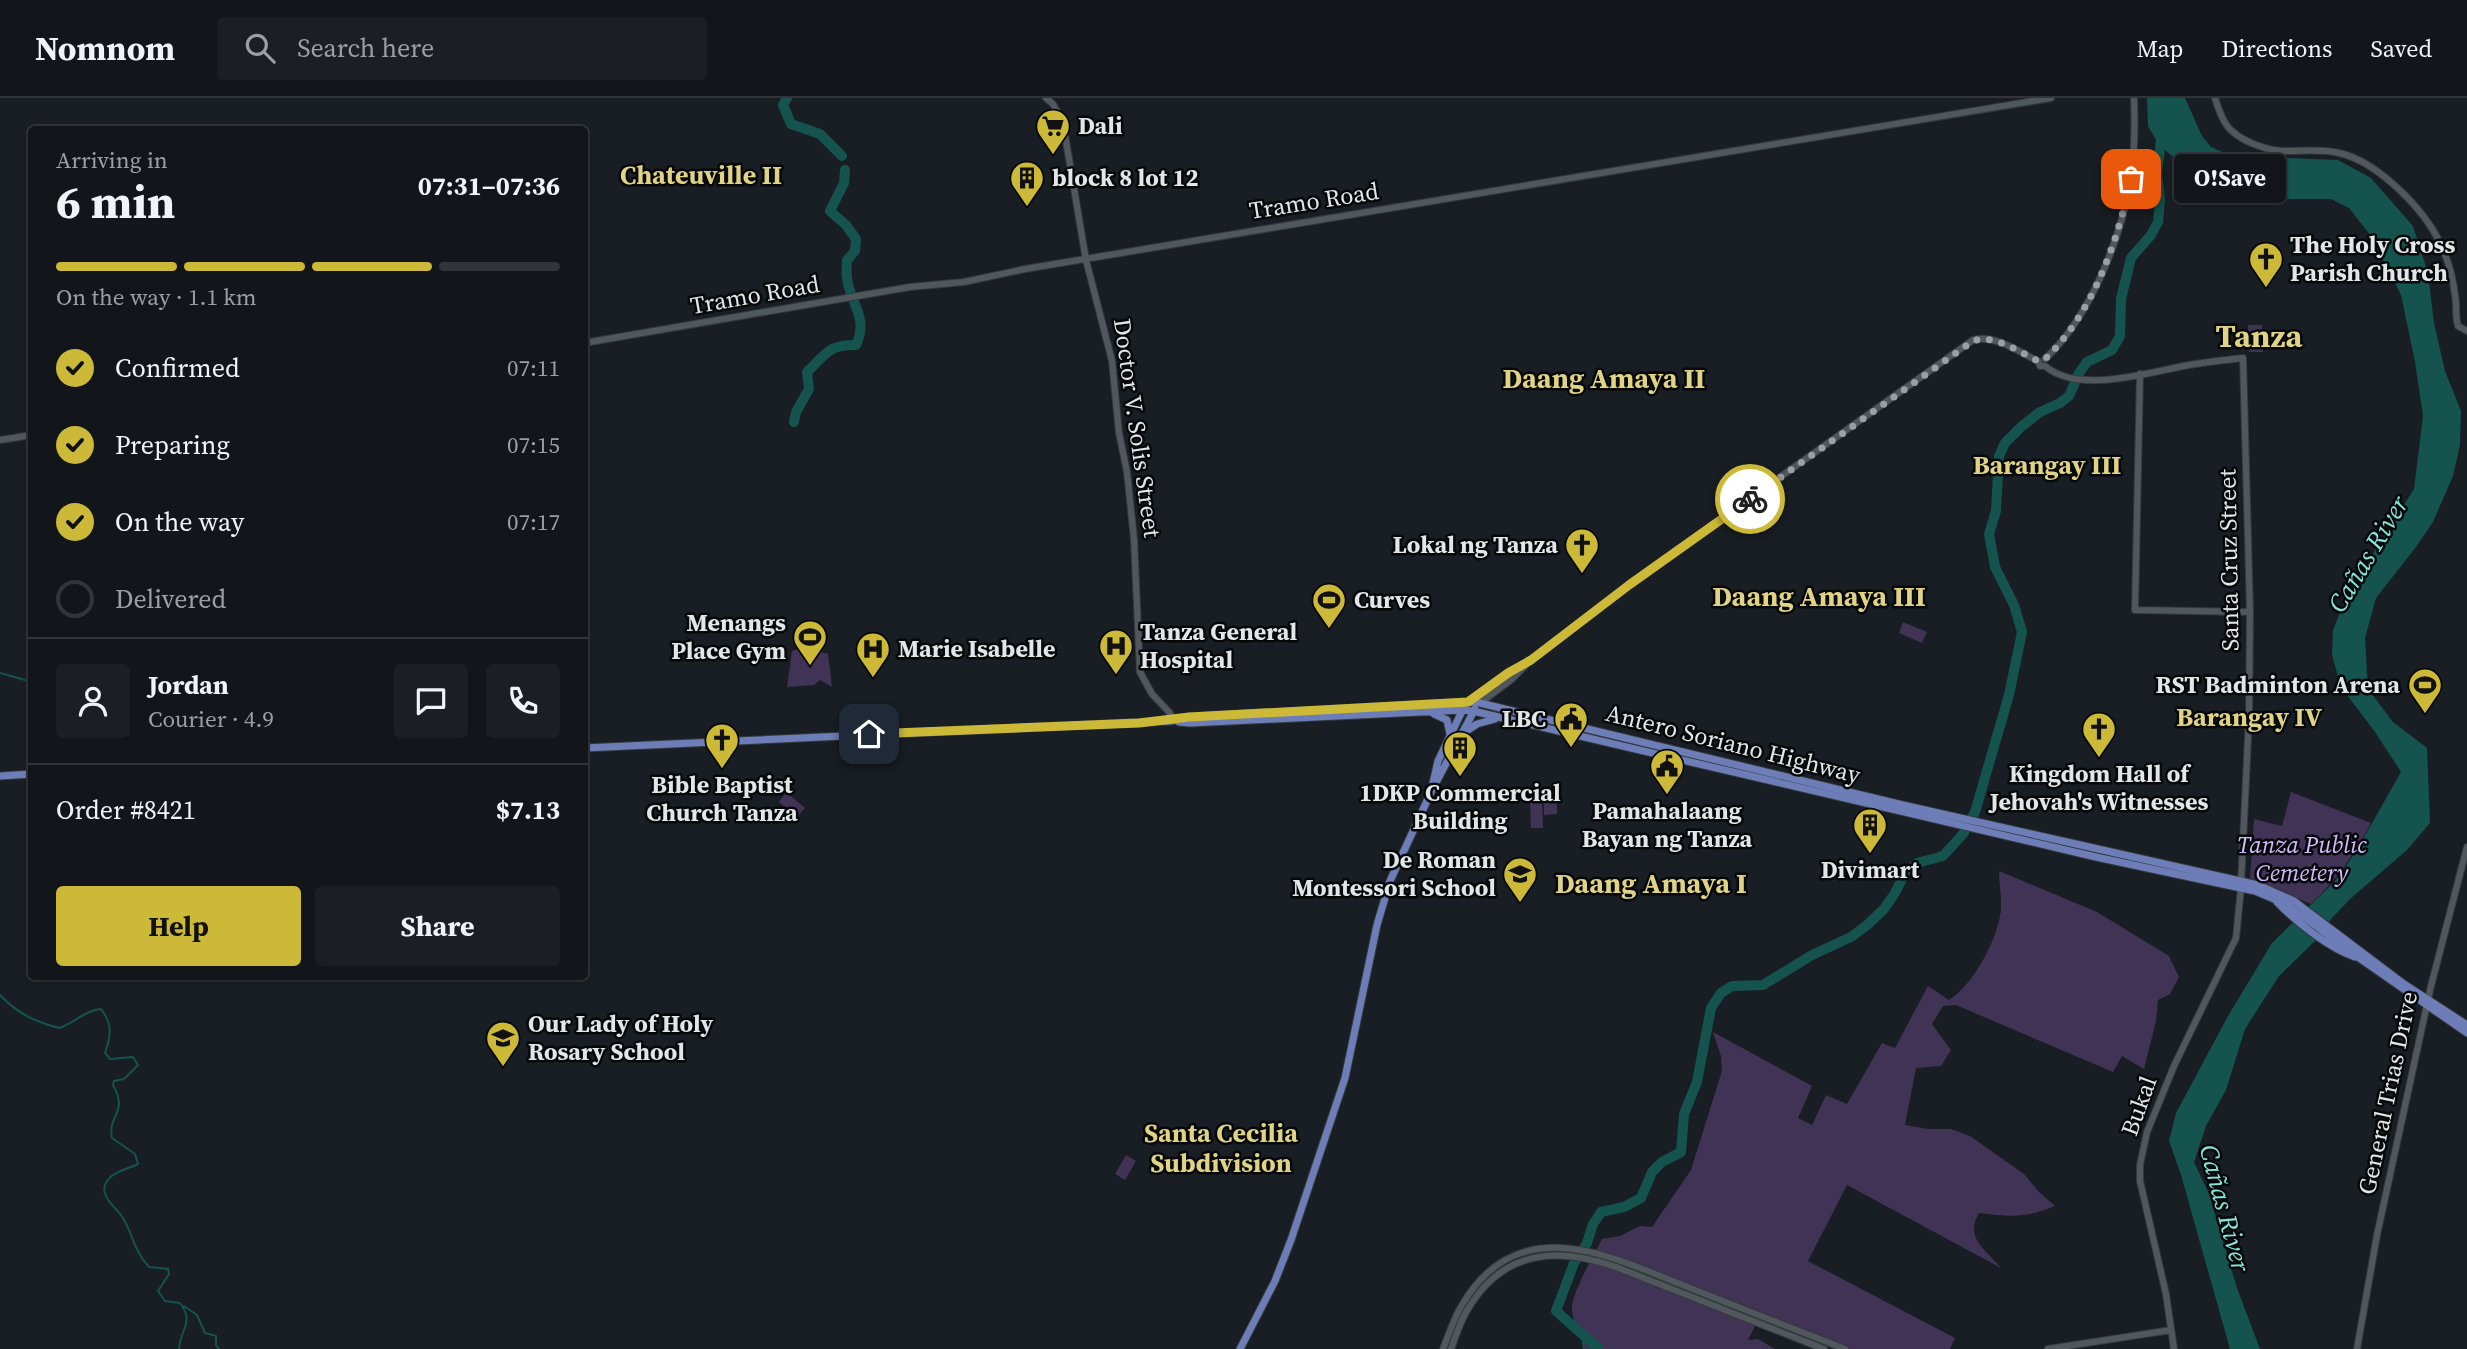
<!DOCTYPE html>
<html lang="en">
<head>
<meta charset="utf-8">
<style>
  :root { --surface:#12161a; --page:#1b1f23; --text:#f1f3f6; --muted:#9c9fa2; --line:#313539; --accent:#ccb938 }
  body { margin:0; font-family:"Source Serif 4",serif; background:var(--page); color:var(--text); height:100vh; display:flex; flex-direction:column; font-size:26px; white-space:nowrap }
  * { box-sizing:border-box; margin:0 }
  p { font-size:23px; color:var(--muted) }
  .icon { flex:none; width:38px; height:38px; fill:none; stroke:currentColor; stroke-width:2; stroke-linecap:round; stroke-linejoin:round }
  .map { position:relative; flex:1; overflow:hidden }
  .drawer { position:absolute; left:28px; top:28px; width:560px; height:854px; display:flex; flex-direction:column; background:var(--surface); border-radius:7px; box-shadow:0 2px 5px #0004,0 0 0 2px var(--line) }
  .drawer>* { flex:none }
  .pin { position:absolute; display:grid; place-items:center; width:60px; height:60px; color:#fff; margin:-30px; border-radius:14px; box-shadow:0 4px 10px #0006 }
  .courier { position:absolute; display:grid; place-items:center; width:70px; height:70px; margin:-35px; border:5px solid #ccb938; border-radius:50%; background:#fff; color:#222; box-shadow:0 2px 9px #0007 }
  .bubble { position:absolute; height:49px; border-radius:7px; background:var(--surface); box-shadow:0 2px 5px #0004,0 0 0 2px var(--line); font-size:23px; font-weight:700; line-height:49px; text-align:center }
  .headline em { font-style:normal; font-weight:700 }
  .headline div { display:flex; flex-direction:column-reverse }
  .headline { display:flex; align-items:center; justify-content:space-between; height:119px; padding:0 28px }
  h1 { font-size:46px; font-weight:700; line-height:52px }
  .bar { display:grid; grid-template-columns:repeat(4,1fr); gap:10px 7px; align-content:center; height:84px; padding:0 28px }
  .bar i { height:9px; border-radius:5px; background:var(--line) }
  .bar .selected { background:var(--accent) }
  .bar p { grid-column:span 4 }
  .line { display:flex; align-items:center; gap:18px; padding:0 28px; border-top:2px solid var(--line) }
  .line div { flex:1 }
  .round { display:grid; place-items:center; flex:none; width:74px; height:74px; border-radius:7px; background:var(--page) }
  ol { padding:0 28px; list-style:none }
  li { display:flex; align-items:center; gap:21px; height:77px }
  li p { margin-inline-start:auto }
  li .icon { padding:7px; border-radius:50%; background:var(--accent); color:#111; stroke-width:4 }
  li:last-child { color:var(--muted) }
  li i { width:38px; height:38px; border:4px solid var(--line); border-radius:50% }
  .primary-button { display:flex; gap:14px; margin-top:auto; padding:14px 28px }
  .primary-button a { flex:1; height:80px; border-radius:7px; background:var(--accent); color:#111; font-size:28px; font-weight:700; line-height:80px; text-align:center }
  .primary-button a+a { background:var(--page); color:var(--text) }
  header { display:flex; align-items:center; gap:42px; box-sizing:border-box; height:98px; padding:0 35px; background:var(--surface); border-bottom:2px solid var(--line) }
  header strong { font-size:33px }
  nav { display:flex; gap:38px; margin-inline-start:auto; font-size:24px }
  .search { width:490px; height:63px; background:var(--page); display:flex; align-items:center; gap:18px; box-sizing:border-box; padding:0 24px; border-radius:7px; color:var(--muted); font-size:26px }
  .map>svg:first-child { display:block }
  .green { fill:#413356 }
  .water { fill:#14534e }
  .lines { fill:none; stroke-linecap:round; stroke-linejoin:round }
  .stream { stroke:#14534e; stroke-width:2 }
  .river { stroke:#14534e; stroke-width:10 }
  .tertiary-casing { stroke:#35393d; stroke-width:8 }
  .secondary-casing { stroke:#35393d; stroke-width:8 }
  .primary-casing { stroke:#35393d; stroke-width:9 }
  .tertiary { stroke:#50575d; stroke-width:6 }
  .secondary { stroke:#50575d; stroke-width:6 }
  .primary { stroke:#6d7db8; stroke-width:7 }
  .done { stroke:#9ba0a4; stroke-width:7; stroke-dasharray:0 12.6 }
  .route { stroke:#ccb938; stroke-width:9 }
  .labels { text-anchor:middle; stroke-width:5; stroke-linejoin:round; paint-order:stroke }
  .poi-label { font-size:24px; font-weight:bold; fill:#e2e6e9; stroke:#06080a; text-anchor:start }
  .street-label { font-size:24px; fill:#e2e6e9; stroke:#06080a }
  .park-label { font-size:24px; font-style:italic; fill:#d1b9fa; stroke:#06080a }
  .neighbourhood-label { font-size:26px; font-weight:bold; fill:#e0d385; stroke:#06080a }
  .water-label { font-size:26px; font-style:italic; fill:#86e5db; stroke:#06080a }
  .quarter-label { font-size:28px; font-weight:bold; fill:#e0d385; stroke:#06080a }
  .district-label { font-size:32px; font-weight:bold; fill:#e0d385; stroke:#06080a }
</style>
</head>
<body>
<header>
<strong>Nomnom</strong>
<div class="search"><svg class="icon" aria-label="search" viewBox="0 0 24 24"><circle cx="10" cy="10" r="6"/><path d="M15 15l6 6"/></svg>Search here</div>
<nav><a>Map</a><a>Directions</a><a>Saved</a></nav>
</header>
<div class="map">
<svg width="2467" height="1251" viewBox="0 0 2467 1251">
  <rect width="100%" height="100%" fill="#181e23"/>
  <path class="green" d="M2248 227H2262L2263 254H2249Z
    M1903 524 1927 534 1922 545 1899 535Z
    M804 549 828 556 832 589 820 582 814 587 787 589 792 553Z
    M1544 692H1557V716L1544 717Z
    M786 694 805 710 797 719 779 704Z
    M2291 694 2371 725C2355 756 2337 781 2311 806L2250 781 2254 721 2282 728Z
    M1542 703 1543 730H1531L1530 704Z
    M1999 773 2097 814 2169 858 2179 879 2170 896 2158 902 2156 923 2144 971 2122 958 2113 974 1956 907 1943 908 1932 926 1951 952 1941 968 1916 970 1905 1027 1928 1031H1951L1970 1038 2024 1076 2039 1094 2055 1108C2025 1120 2012 1119 1979 1115 1964 1140 1986 1151 2001 1170L1847 1087 1808 1163 1955 1240 1950 1251H1834L1758 1222 1748 1242 1758 1241 1775 1251H1584C1582 1237 1574 1227 1572 1214 1569 1199 1594 1157 1602 1141L1620 1138 1640 1128 1652 1129 1691 1072 1722 973 1721 958 1713 934 1812 988 1798 1020 1812 1027 1826 997 1847 1006 1882 945 1895 950 1928 888 1949 902C1973 887 1995 845 2000 818 2003 804 1999 787 1999 773Z
    M1126 1057 1136 1063 1125 1082 1115 1076Z"/>
  <path class="water" d="M2147 0H2185L2202 38 2211 49 2251 67 2289 60 2338 62 2371 80 2413 128 2428 175 2434 225 2445 273 2461 313 2460 347 2453 378 2433 424 2416 449 2376 500 2365 540 2368 591 2393 624 2427 650 2430 725 2407 752 2350 801 2332 820 2316 842 2279 878 2245 931 2226 992 2206 1028 2194 1064 2209 1096 2237 1190 2260 1251H2230L2181 1077 2169 1043 2176 1015 2228 918 2272 845 2335 783 2355 755 2401 674 2375 634 2341 589 2332 557 2333 532 2348 495 2414 391 2423 318 2415 264 2401 197 2371 138 2349 110 2331 101H2265L2217 96 2159 47 2148 28Z"/>
  <g class="lines">
    <path class="stream" d="M0 575 32 584
      M0 897C18 916 34 923 59 930 74 925 86 912 101 911 113 926 111 938 105 955L110 961 133 959 138 967 124 981 114 983 113 987C129 1015 107 1017 112 1040L135 1056 138 1066C128 1071 111 1074 106 1085 99 1097 115 1109 121 1117 133 1134 132 1150 149 1169L168 1171 169 1176 158 1193 165 1203 180 1205C195 1225 180 1231 179 1251
      M184 1208 197 1217 205 1235 216 1238V1247L219 1251
      M1582 1237 1584 1251"/>
    <path class="river" d="M787 0 783 7 791 26 820 36 842 58
      M794 324 796 314 809 291 807 274C825 257 829 246 856 247 869 219 850 206 847 180 846 174 847 168 847 162L855 153 856 141 846 127 830 113 844 85 845 72
      M1599 1251 1556 1213 1574 1165 1587 1145 1593 1126 1601 1114 1624 1109 1641 1100 1652 1074 1662 1064 1681 1054 1684 1016 1697 984 1711 910 1721 895 1732 888 1763 887 1812 857 1851 839 1867 827 1884 811 1895 795 1905 775 1917 765 1943 758 1963 736 1975 714 2009 597 2022 534 2014 507 1995 469 1989 436 1996 413 1999 358 2005 345 2021 329 2040 314 2060 305 2069 298 2079 275 2087 264 2112 252 2120 238 2121 201 2131 160 2151 137 2158 124 2160 101 2157 76 2162 34"/>
    <g class="tertiary-casing">
      <path id="tertiary" d="M1046 0 1053 6 1063 25 1086 162 1112 263 1119 335 1127 374 1134 441 1140 574 1152 596 1170 615 1171 623
        M2215 0C2218 10 2223 26 2232 33 2245 45 2269 53 2286 53 2304 53 2322 51 2339 55 2377 63 2424 111 2440 145 2448 161 2453 180 2455 197 2457 207 2455 218 2458 228L2467 233
        M584 245 910 189 964 184 1025 171 2051 0
        M2045 261C2090 219 2121 141 2131 80 2135 53 2135 27 2134 0
        M0 342 32 337
        M2048 1251 2171 1232
        M2174 1251 2166 1196 2140 1083V1067L2147 1034 2174 968 2236 840 2241 790"/>
    </g>
    <g class="secondary-casing">
      <path id="secondary" d="M2140 276 2135 512 2250 514
        M1468 604 1508 575 1531 562 1641 478 1973 242C1995 236 2019 254 2038 263L2040 268H2045C2079 297 2149 274 2189 267 2207 264 2225 262 2243 260L2250 514 2249 619 2241 786
        M1480 605 1512 581 1525 568
        M1443 1251C1449 1236 1454 1220 1462 1207 1518 1112 1608 1157 1685 1188 1739 1209 1792 1230 1845 1251
        M1451 1251C1456 1238 1460 1223 1468 1211 1503 1152 1557 1148 1616 1169L1824 1251
        M2357 1251 2377 1137 2431 888 2467 749"/>
    </g>
    <g class="primary-casing">
      <path id="primary" d="M1434 616 1447 622 1450 636
        M1179 624 1190 625 1462 612 1473 613 2096 759 2255 793 2286 806 2359 860 2467 935
        M1462 636 1477 626 1495 621
        M584 650 1171 623 1190 619 1468 604 1480 605 1903 707 2258 787 2294 803 2404 886 2467 927
        M0 678 32 676
        M1433 685 1438 663 1464 609
        M2277 804C2296 824 2329 850 2355 859
        M1240 1251 1275 1183 1291 1142 1345 980 1377 827 1390 783 1432 692 1475 611"/>
    </g>
    <use href="#tertiary" class="tertiary"/>
    <use href="#secondary" class="secondary"/>
    <use href="#primary" class="primary"/>
  </g>
  <g class="lines">
    <path class="done" d="M1750 401 1973 243C1995 236 2019 254 2038 263L2045 261C2093 215 2117 145 2131 81"/>
    <path class="route" d="M869 636 1139 625 1189 619 1468 604 1508 575 1531 562 1629 487 1750 401"/>
  </g>
  <defs>
    <g id="supermarket-pin" transform="scale(1.75)"><path d="M0 17L-7.5 6A9.5 9.5 0 1 1 7.5 6Z" fill="#ccb938" stroke="#06080a"/><path d="M-6-5.5h2.5l.6 2H6L4.5 2H-2.5L-4.4-4H-6ZM-1.5 3.2a1.3 1.3 0 1 0 .1 0ZM3 3.2a1.3 1.3 0 1 0 .1 0Z" fill="#111"/></g>
    <g id="building-pin" transform="scale(1.75)"><path d="M0 17L-7.5 6A9.5 9.5 0 1 1 7.5 6Z" fill="#ccb938" stroke="#06080a"/><path d="M-4-6H4V6H1V3H-1V6H-4ZM-2.5-4.3h1.7v1.8h-1.7ZM.8-4.3h1.7v1.8H.8ZM-2.5-1h1.7V.8h-1.7ZM.8-1h1.7V.8H.8Z" fill="#111"/></g>
    <g id="church-pin" transform="scale(1.75)"><path d="M0 17L-7.5 6A9.5 9.5 0 1 1 7.5 6Z" fill="#ccb938" stroke="#06080a"/><path d="M-1.2-6h2.4v3.5h3.3v2.4h-3.3V6h-2.4V-.1h-3.3v-2.4h3.3Z" fill="#111"/></g>
    <g id="stadium-pin" transform="scale(1.75)"><path d="M0 17L-7.5 6A9.5 9.5 0 1 1 7.5 6Z" fill="#ccb938" stroke="#06080a"/><path d="M0-5a6.5 5 0 1 0 0 10a6.5 5 0 1 0 0-10ZM-3.5-1.8h7v3.6h-7Z" fill="#111"/></g>
    <g id="hospital-pin" transform="scale(1.75)"><path d="M0 17L-7.5 6A9.5 9.5 0 1 1 7.5 6Z" fill="#ccb938" stroke="#06080a"/><path d="M-5-5h3v3.5h4V-5h3V5h-3V1.5h-4V5h-3Z" fill="#111"/></g>
    <g id="civic-pin" transform="scale(1.75)"><path d="M0 17L-7.5 6A9.5 9.5 0 1 1 7.5 6Z" fill="#ccb938" stroke="#06080a"/><path d="M-.6-6.5H3V-4.5H.6V-3L4-1V1h2V6H-6V1h2V-1L-.6-3ZM-1.2 2.5V6h2.4V2.5Z" fill="#111"/></g>
    <g id="school-pin" transform="scale(1.75)"><path d="M0 17L-7.5 6A9.5 9.5 0 1 1 7.5 6Z" fill="#ccb938" stroke="#06080a"/><path d="M0-5L7-2L0 1L-7-2ZM-4 1L0 2.5L4 1V4Q0 6-4 4Z" fill="#111"/></g>
  </defs>
  <g fill-rule="evenodd">
    <use href="#supermarket-pin" x="1053" y="28"/>
    <use href="#building-pin" x="1027" y="80"/>
    <use href="#church-pin" x="2266" y="161"/>
    <use href="#church-pin" x="1582" y="447"/>
    <use href="#stadium-pin" x="1329" y="502"/>
    <use href="#stadium-pin" x="810" y="539"/>
    <use href="#hospital-pin" x="1116" y="548"/>
    <use href="#hospital-pin" x="873" y="551"/>
    <use href="#stadium-pin" x="2425" y="587"/>
    <use href="#civic-pin" x="1571" y="621"/>
    <use href="#church-pin" x="2099" y="631"/>
    <use href="#church-pin" x="722" y="642"/>
    <use href="#building-pin" x="1460" y="650"/>
    <use href="#civic-pin" x="1667" y="668"/>
    <use href="#building-pin" x="1870" y="727"/>
    <use href="#school-pin" x="1520" y="776"/>
    <use href="#school-pin" x="503" y="940"/>
  </g>
  <g class="labels">
    <g class="poi-label">
      <text x="1078" y="36">Dali</text>
      <text x="1052" y="88">block 8 lot 12</text>
      <text x="2290" y="155">The Holy Cross<tspan x="2290" dy="28">Parish Church</tspan></text>
      <text x="1558" y="455" text-anchor="end">Lokal ng Tanza</text>
      <text x="1354" y="510">Curves</text>
      <text x="786" y="533" text-anchor="end">Menangs<tspan x="786" dy="28">Place Gym</tspan></text>
      <text x="1140" y="542">Tanza General<tspan x="1140" dy="28">Hospital</tspan></text>
      <text x="898" y="559">Marie Isabelle</text>
      <text x="2400" y="595" text-anchor="end">RST Badminton Arena</text>
      <text x="1546" y="629" text-anchor="end">LBC</text>
      <text x="2099" y="684" text-anchor="middle">Kingdom Hall of<tspan x="2099" dy="28">Jehovah's Witnesses</tspan></text>
      <text x="722" y="695" text-anchor="middle">Bible Baptist<tspan x="722" dy="28">Church Tanza</tspan></text>
      <text x="1460" y="703" text-anchor="middle">1DKP Commercial<tspan x="1460" dy="28">Building</tspan></text>
      <text x="1667" y="721" text-anchor="middle">Pamahalaang<tspan x="1667" dy="28">Bayan ng Tanza</tspan></text>
      <text x="1496" y="770" text-anchor="end">De Roman<tspan x="1496" dy="28">Montessori School</tspan></text>
      <text x="1870" y="780" text-anchor="middle">Divimart</text>
      <text x="528" y="934">Our Lady of Holy<tspan x="528" dy="28">Rosary School</tspan></text>
    </g>
    <g class="street-label">
      <text transform="translate(1314 103) rotate(-9)" y="8">Tramo Road</text>
      <text transform="translate(755 197) rotate(-10)" y="8">Tramo Road</text>
      <text transform="translate(1137 330) rotate(82)" y="8">Doctor V. Solis Street</text>
      <text transform="translate(2229 462) rotate(-91)" y="8">Santa Cruz Street</text>
      <text transform="translate(1733 646) rotate(14)" y="8">Antero Soriano Highway</text>
      <text transform="translate(2388 995) rotate(-78)" y="8">General Trias Drive</text>
      <text transform="translate(2139 1008) rotate(-70)" y="8">Bukal</text>
    </g>
    <g class="park-label">
      <text x="2302" y="755">Tanza Public<tspan x="2302" dy="28">Cemetery</tspan></text>
    </g>
    <g class="neighbourhood-label">
      <text x="701" y="86">Chateuville II</text>
      <text x="2047" y="376">Barangay III</text>
      <text x="2249" y="628">Barangay IV</text>
      <text x="1221" y="1044">Santa Cecilia<tspan x="1221" dy="30">Subdivision</tspan></text>
    </g>
    <g class="water-label">
      <text transform="translate(2368 456) rotate(-59)" y="9">Cañas River</text>
      <text transform="translate(2225 1110) rotate(75)" y="9">Cañas River</text>
    </g>
    <g class="quarter-label">
      <text x="1604" y="290">Daang Amaya II</text>
      <text x="1819" y="508">Daang Amaya III</text>
      <text x="1651" y="795">Daang Amaya I</text>
    </g>
    <g class="district-label">
      <text x="2259" y="249">Tanza</text>
    </g>
  </g>
</svg>
<div class="pin" style="left:2131px;top:81px;background:#ea580c"><svg class="icon" aria-label="bag" viewBox="0 0 24 24"><path d="M5 8h14l-1 12H6zM9 8a3 3 0 0 1 6 0"/></svg></div>
<div class="pin" style="left:869px;top:636px;background:#1f2937"><svg class="icon" aria-label="home" viewBox="0 0 24 24"><path d="M3 11l9-7 9 7M6 9v11h12V9"/></svg></div>
<div class="courier" style="left:1750px;top:401px"><svg class="icon" aria-label="bike" viewBox="0 0 24 24"><circle cx="6" cy="16" r="4"/><circle cx="18" cy="16" r="4"/><path d="M6 16l4-8h5l3 8M10 8l3 8H6M13 5h3"/></svg></div>
<div class="bubble" style="left:2174px;top:56px;width:112px">O!Save</div>
<section class="drawer">
<div class="headline"><div><h1>6 min</h1><p>Arriving in</p></div><em>07:31–07:36</em></div>
<div class="bar"><i class="selected"></i><i class="selected"></i><i class="selected"></i><i></i><p>On the way · 1.1 km</p></div>
<ol>
<li><svg class="icon" aria-label="check" viewBox="0 0 24 24"><path d="M5 12l5 5 9-10"/></svg>Confirmed<p>07:11</p></li>
<li><svg class="icon" aria-label="check" viewBox="0 0 24 24"><path d="M5 12l5 5 9-10"/></svg>Preparing<p>07:15</p></li>
<li><svg class="icon" aria-label="check" viewBox="0 0 24 24"><path d="M5 12l5 5 9-10"/></svg>On the way<p>07:17</p></li>
<li><i></i>Delivered</li>
</ol>
<div class="line" style="height:126px"><a class="round"><svg class="icon" aria-label="person" viewBox="0 0 24 24"><circle cx="12" cy="8" r="4"/><path d="M4 21q1-7 8-7t8 7"/></svg></a><div><b>Jordan</b><p>Courier · 4.9</p></div><a class="round"><svg class="icon" aria-label="chat" viewBox="0 0 24 24"><path d="M4 5h16v11H9l-5 4z"/></svg></a><a class="round"><svg class="icon" aria-label="phone" viewBox="0 0 24 24"><path d="M5 4h4l2 5-3 2q2 4 5 5l2-3 5 2v4C11 20 4 13 5 4z"/></svg></a></div>
<div class="line" style="height:91px"><div>Order #8421</div><b>$7.13</b></div>
<div class="primary-button"><a>Help</a><a>Share</a></div>
</section>
</div>
</body>
</html>
